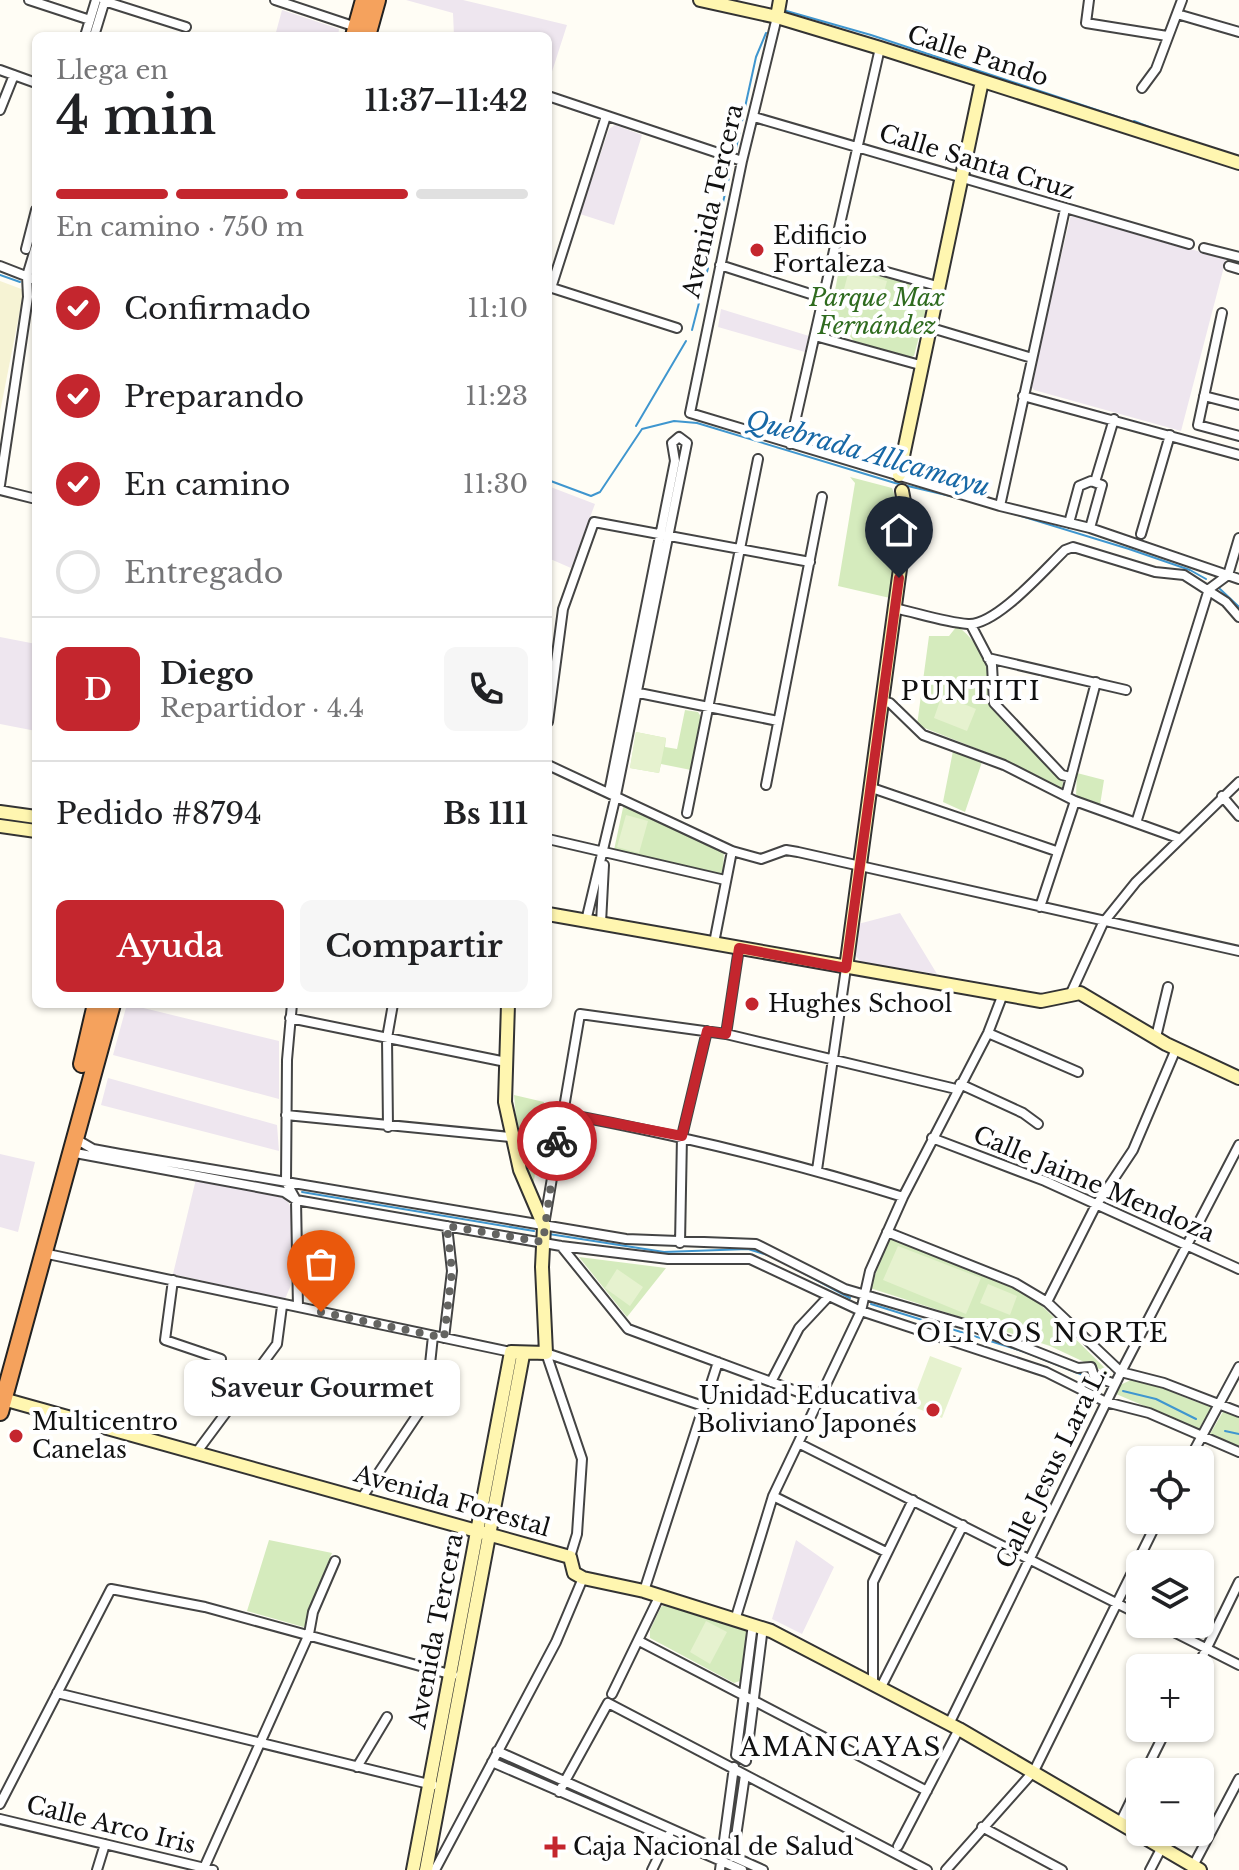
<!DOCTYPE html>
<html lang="es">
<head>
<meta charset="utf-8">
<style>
  :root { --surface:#fff; --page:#f6f6f6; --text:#202124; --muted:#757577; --line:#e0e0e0; --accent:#c4262e }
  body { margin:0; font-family:"Libre Baskerville",serif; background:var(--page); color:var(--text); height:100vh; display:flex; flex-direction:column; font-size:30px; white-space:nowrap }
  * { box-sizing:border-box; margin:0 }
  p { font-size:26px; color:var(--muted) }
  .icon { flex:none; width:44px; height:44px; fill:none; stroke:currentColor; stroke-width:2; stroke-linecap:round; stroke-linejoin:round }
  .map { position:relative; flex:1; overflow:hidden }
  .details { position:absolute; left:32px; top:32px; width:520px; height:976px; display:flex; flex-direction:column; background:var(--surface); border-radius:12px; box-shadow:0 2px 6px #0004 }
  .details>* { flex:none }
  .tools { position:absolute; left:1126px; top:1446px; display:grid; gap:16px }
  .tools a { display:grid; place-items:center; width:88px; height:88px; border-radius:12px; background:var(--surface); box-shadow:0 2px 6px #0004; font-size:40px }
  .pin { position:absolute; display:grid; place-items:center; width:68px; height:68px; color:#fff; margin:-82px -34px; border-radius:50% 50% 50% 0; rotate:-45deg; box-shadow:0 0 8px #0007 }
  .pin .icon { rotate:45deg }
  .courier { position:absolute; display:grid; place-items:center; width:80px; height:80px; margin:-40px; border:6px solid #c4262e; border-radius:50%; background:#fff; color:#222; box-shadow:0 2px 10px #0007 }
  .bubble { position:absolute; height:56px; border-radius:12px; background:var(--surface); box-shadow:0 2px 6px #0004; font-size:26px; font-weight:600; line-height:56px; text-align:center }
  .headline em { font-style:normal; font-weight:600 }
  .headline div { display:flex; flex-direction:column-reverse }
  .headline { display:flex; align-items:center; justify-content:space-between; height:136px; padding:0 24px }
  h1 { font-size:52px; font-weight:600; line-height:60px }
  .bar { display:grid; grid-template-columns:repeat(4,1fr); gap:12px 8px; align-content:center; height:96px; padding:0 24px }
  .bar i { height:10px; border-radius:6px; background:var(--line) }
  .bar .active { background:var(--accent) }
  .bar p { grid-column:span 4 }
  .line { display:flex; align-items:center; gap:20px; padding:0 24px; border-top:2px solid var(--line) }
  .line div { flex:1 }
  .round { display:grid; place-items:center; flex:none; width:84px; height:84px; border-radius:12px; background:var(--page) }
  ol { padding:0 24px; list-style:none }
  li { display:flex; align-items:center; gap:24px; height:88px }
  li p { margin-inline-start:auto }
  li .icon { padding:8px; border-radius:50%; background:var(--accent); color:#fff; stroke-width:4 }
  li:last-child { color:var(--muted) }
  li i { width:44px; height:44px; border:4px solid var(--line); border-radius:50% }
  .action { display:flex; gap:16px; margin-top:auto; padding:16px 24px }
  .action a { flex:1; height:92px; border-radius:12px; background:var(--accent); color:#fff; font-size:32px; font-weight:600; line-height:92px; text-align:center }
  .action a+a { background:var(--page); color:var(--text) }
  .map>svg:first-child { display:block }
  .industrial { fill:#eee6ef }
  .farmland { fill:#f6f3d4 }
  .green { fill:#d5ebbd }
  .pitch { fill:#e6f2cf }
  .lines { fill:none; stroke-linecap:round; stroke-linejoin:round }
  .stream { stroke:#3f96cf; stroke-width:2 }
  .street-casing { stroke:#444; stroke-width:12 }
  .secondary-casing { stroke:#333; stroke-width:16 }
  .highway-casing { stroke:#222; stroke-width:20 }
  .street { stroke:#fff; stroke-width:8 }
  .secondary { stroke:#fff6b0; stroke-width:12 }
  .highway { stroke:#f5a25d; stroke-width:16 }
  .done { stroke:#646461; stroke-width:8; stroke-dasharray:0 14.4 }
  .route { stroke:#c4262e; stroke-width:10 }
  .poi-dot { fill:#c4262e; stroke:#fff; stroke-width:3 }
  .labels { text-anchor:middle; stroke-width:8; stroke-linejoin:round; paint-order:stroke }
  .street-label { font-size:24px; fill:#111; stroke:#fff }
  .poi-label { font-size:24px; fill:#111; stroke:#fff; text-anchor:start }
  .park-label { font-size:24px; font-style:italic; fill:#2f6b1f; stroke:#fff }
  .water-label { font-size:26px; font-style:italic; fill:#1768a6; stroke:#fff }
  .neighbourhood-label { font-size:26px; letter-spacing:2px; fill:#111; stroke:#fff }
</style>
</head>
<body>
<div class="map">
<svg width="1239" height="1870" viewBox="0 0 1239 1870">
  <rect width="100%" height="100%" fill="#fffdf5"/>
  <path class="industrial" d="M406 0H463L567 25 548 84V36H454L453 13Z
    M282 10 339 29 338 36H275Z
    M615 125 642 135 614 225 580 214 609 129Z
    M1071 215 1226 259 1181 431 1034 390 1030 385Z
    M721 309 809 336 805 352 718 327Z
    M548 486 595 504 571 568 548 558Z
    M0 637 36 644V731L0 724Z
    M900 913 937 974 861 962 854 954 858 924Z
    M127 1004 279 1041V1099L113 1055Z
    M108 1078 277 1125 279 1151 101 1105Z
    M0 1154 35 1162 18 1232 0 1227Z
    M196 1179 278 1195 288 1202 291 1208V1285L285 1299 173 1274Z
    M796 1540 834 1567 802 1634 772 1619Z"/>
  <path class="farmland" d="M0 281 24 290 0 412Z"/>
  <path class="green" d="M845 263 928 289 930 295 914 356 906 358 855 343 850 336 827 333 840 264Z
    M850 477 892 488 901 512 890 598 838 586 855 483Z
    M957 626C970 635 983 652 987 668 990 682 985 693 992 706L1063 782 1062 791 1003 759 917 725 929 636H949Z
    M685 710 698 712 701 717 691 770 661 764 659 773 630 768 636 732 666 738 665 747 677 749Z
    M953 751 982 762 965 812 943 802Z
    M1077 773 1104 780 1100 805 1076 796Z
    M624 803 724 851 723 874 614 850Z
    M514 1095 544 1102 533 1189 518 1140Z
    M890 1237 1016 1288 1037 1301 1112 1375 1050 1346 870 1288Z
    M579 1257 666 1268 627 1317Z
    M1131 1380C1161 1382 1184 1401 1212 1406L1199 1429 1116 1394 1120 1385Z
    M1224 1410 1239 1417V1446L1210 1434Z
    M269 1540 332 1553 309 1608 307 1628 247 1611Z
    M667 1604 744 1626 749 1632 743 1680 734 1683 650 1638V1630L661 1607Z"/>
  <path class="pitch" d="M849 270 887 281 881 303 843 293Z
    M942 695 976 709 967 731 934 718Z
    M636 732 666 738 659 773 630 768Z
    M626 815 648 821 639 853 617 847Z
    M898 1246 981 1278 966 1314 883 1280Z
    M617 1269 643 1287 630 1306 605 1288Z
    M988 1284 1017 1296 1010 1315 980 1303Z
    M930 1356 962 1368 942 1418 911 1406Z
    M706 1621 727 1632 710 1664 690 1652Z"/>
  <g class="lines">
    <path class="stream" d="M783 10 871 35 1124 119
      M1134 121 1169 135
      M735 153 756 57 766 33
      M710 256 732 165
      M0 275 20 282
      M692 330 708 268
      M636 426 686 341
      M548 480 591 496 600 492 642 429 674 421 697 423 895 483 963 499
      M1011 513 1129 549 1190 570 1206 579
      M1220 589 1239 607
      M0 819 36 823
      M203 1172 236 1179
      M302 1192 534 1231
      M549 1234 664 1252 748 1249 771 1256
      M777 1259 850 1298
      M871 1304 1025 1352 1093 1379
      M1123 1391 1156 1399 1196 1419
      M1225 1431 1239 1434"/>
    <g class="street-casing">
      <path id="street" d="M29 0 90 20
        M275 0 356 27
        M1089 0 1086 23 1167 36
        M104 1 186 27
        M1177 14 1239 32
        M777 17 742 161 690 413 1000 506 1090 528 1239 579
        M85 36 96 0
        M94 36 105 0
        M0 70 36 83
        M1142 88 1156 69 1182 0
        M548 96 742 161
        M0 110 14 75
        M754 117 1189 244
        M1204 248 1239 257
        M26 249 36 210
        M833 257 937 286
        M720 265 823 298
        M0 266 36 280
        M1229 266 1239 269
        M549 287 677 328
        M551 288 606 116
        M1222 313 1198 425 1239 436
        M928 327 1032 358
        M815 336 920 365
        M1023 396 1239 455
        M1204 396 1239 405
        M790 444 880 48
        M1095 482 1114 419
        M0 485 28 297 27 276 36 246
        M0 490 36 499
        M1000 506 1065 209
        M1069 523 1079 486 1091 481 1102 485 1090 528
        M1141 534 1170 435
        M894 608C918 613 943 622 968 624 996 626 1045 569 1065 550L1073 547 1155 572 1184 575 1226 602 1239 617
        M971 625 992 665 994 703 1062 775 1070 777
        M988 658 1126 690
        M634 692 778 721
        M881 701 890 703 923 735 1004 765 1075 801 1178 838
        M548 722 563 609 594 522 810 562
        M548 765 732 851 761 859 786 850 798 852 1239 951
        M766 785 822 497
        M869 787 1056 851
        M1066 796 1096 682
        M1222 796 1239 816
        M687 813 758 459
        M1136 823 1209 589 1228 575 1239 538
        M548 839 725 880
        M1040 907 1075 801
        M586 921 616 795 687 443 679 437 672 443 675 461 609 792
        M601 923 604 865
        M714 943 732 851
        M1071 993 1103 923 1136 882 1239 782
        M292 1004 287 1060 286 1182 296 1200 298 1307
        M290 1018 506 1062
        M988 1033 1078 1072
        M726 1034 739 948
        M1156 1037 1168 987
        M960 1084 1023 1113 1038 1124
        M561 1113C677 1135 790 1161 903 1197
        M286 1115 511 1137
        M388 1127 387 1038 393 1004
        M74 1138 93 1149 120 1154 626 1239 756 1244 845 1289 971 1326 1078 1368 1091 1367 1094 1376 1115 1384
        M932 1138 1045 1181 1239 1269
        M70 1152 284 1192 296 1200 561 1246 668 1259H750L861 1311 1046 1372 1106 1402 1149 1413 1239 1452
        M817 1170 846 968
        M544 1225 580 1014 726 1034 956 1089
        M887 1232 1015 1283 1047 1302 1121 1372 1164 1383 1239 1412
        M680 1243 682 1136 707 1031
        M561 1246 628 1329 820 1400
        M43 1253 511 1352
        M173 1280 165 1340 221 1359
        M1047 1302 1095 1207 1133 1150 1176 1049
        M444 1338 452 1271 447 1226
        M546 1353 582 1459 577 1534 570 1557
        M546 1353 703 1406
        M771 1382 799 1328 828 1297
        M800 1444 1140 1615
        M196 1453 277 1344 282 1306
        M1189 1460 1239 1367
        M773 1496 886 1552
        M361 1499 426 1402 433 1336
        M644 1591 718 1362
        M736 1617 773 1496 861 1311 870 1271 903 1197 988 1033 1003 994
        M753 1624 736 1755 746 1761 763 1627
        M1158 1624 1239 1665
        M639 1641 927 1791
        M1197 1668 1239 1582
        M873 1683V1582L913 1500
        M881 1687 963 1525
        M57 1693 433 1785
        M612 1694 660 1595
        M949 1724 1121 1372 1239 1145
        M497 1751 763 1870
        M492 1762 742 1870
        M357 1767 387 1717
        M1145 1772 1167 1728
        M559 1792 608 1703 927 1870
        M0 1804 111 1589 205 1607 453 1675
        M0 1819 213 1870
        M1120 1823 1140 1782
        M982 1827 1062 1870
        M898 1846 959 1729
        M733 1857 745 1775
        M1193 1866 1239 1779
        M204 1868 309 1634 313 1612 335 1561
        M97 1870 105 1844
        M435 1870 556 1642 583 1578
        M652 1870 669 1835
        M720 1870 734 1767
        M946 1870 1034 1771 1158 1520
        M1150 1870 1162 1847"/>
    </g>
    <g class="secondary-casing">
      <path id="secondary" d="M700 0 777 17 880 48 1239 163
        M777 17 780 0
        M899 475 982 81
        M0 812 36 817
        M0 826 36 831
        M548 914 1041 1001 1080 993 1166 1044 1239 1078
        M846 968 907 517 902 491
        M3 1399 570 1557 574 1573 583 1578 644 1591 771 1631 959 1729 1200 1870
        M413 1870 511 1352 546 1353 542 1267 544 1226 520 1170 505 1102 508 1004
        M426 1870 523 1355"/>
    </g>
    <g class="highway-casing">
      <path id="highway" d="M354 36 364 0
        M367 36 377 0
        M82 1064 96 1004
        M0 1412 112 1004"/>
    </g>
    <use href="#street" class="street"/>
    <use href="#secondary" class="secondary"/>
    <use href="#highway" class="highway"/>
  </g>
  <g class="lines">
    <path class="done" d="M321 1312 444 1338 452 1271 447 1226 543 1242 557 1141"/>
    <path class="route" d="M557 1141 561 1113 682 1136 707 1031 726 1034 739 948 846 968 899 578"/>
  </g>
  <g class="poi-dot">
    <circle cx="757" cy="250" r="8"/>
    <circle cx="752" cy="1004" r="8"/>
    <circle cx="933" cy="1410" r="8"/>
    <circle cx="16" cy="1436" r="8"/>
    <path d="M551 1835h8v8h8v8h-8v8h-8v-8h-8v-8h8z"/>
  </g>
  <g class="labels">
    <g class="street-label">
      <text transform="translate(978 56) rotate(18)" y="8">Calle Pando</text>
      <text transform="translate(977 162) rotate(17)" y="8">Calle Santa Cruz</text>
      <text transform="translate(713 201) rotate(-77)" y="8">Avenida Tercera</text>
      <text transform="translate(1094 1184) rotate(23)" y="8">Calle Jaime Mendoza</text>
      <text transform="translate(1052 1467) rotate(-64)" y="8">Calle Jesus Lara L.</text>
      <text transform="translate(452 1501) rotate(16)" y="8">Avenida Forestal</text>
      <text transform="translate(436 1631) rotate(-79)" y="8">Avenida Tercera</text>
      <text transform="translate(111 1825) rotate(14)" y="8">Calle Arco Iris</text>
    </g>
    <g class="poi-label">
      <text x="773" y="244">Edificio<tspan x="773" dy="28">Fortaleza</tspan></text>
      <text x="768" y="1012">Hughes School</text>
      <text x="917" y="1404" text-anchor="end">Unidad Educativa<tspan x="917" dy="28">Boliviano Japonés</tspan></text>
      <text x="32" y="1430">Multicentro<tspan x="32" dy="28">Canelas</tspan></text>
      <text x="573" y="1855">Caja Nacional de Salud</text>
    </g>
    <g class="park-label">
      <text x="877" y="306">Parque Max<tspan x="877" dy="28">Fernández</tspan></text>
    </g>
    <g class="water-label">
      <text transform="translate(868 453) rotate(16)" y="9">Quebrada Allcamayu</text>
    </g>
    <g class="neighbourhood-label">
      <text x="971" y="700">PUNTITI</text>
      <text x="1043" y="1342">OLIVOS NORTE</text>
      <text x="841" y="1756">AMANCAYAS</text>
    </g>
  </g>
</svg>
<div class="tools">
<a><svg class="icon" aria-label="locate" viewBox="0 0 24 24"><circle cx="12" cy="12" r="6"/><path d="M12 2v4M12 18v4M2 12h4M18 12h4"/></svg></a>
<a><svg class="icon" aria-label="layers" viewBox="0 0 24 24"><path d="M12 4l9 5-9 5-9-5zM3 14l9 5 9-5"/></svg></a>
<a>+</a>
<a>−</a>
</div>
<div class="pin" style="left:321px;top:1312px;background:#ea580c"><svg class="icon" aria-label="bag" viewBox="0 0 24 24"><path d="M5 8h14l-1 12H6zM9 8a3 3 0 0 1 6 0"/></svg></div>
<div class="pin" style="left:899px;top:578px;background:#1f2937"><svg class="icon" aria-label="home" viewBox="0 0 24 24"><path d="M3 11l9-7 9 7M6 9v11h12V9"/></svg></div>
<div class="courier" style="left:557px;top:1141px"><svg class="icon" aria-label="bike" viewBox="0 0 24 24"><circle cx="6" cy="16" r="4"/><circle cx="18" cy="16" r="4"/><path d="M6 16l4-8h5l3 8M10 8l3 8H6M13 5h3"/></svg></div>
<div class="bubble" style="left:184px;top:1360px;width:276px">Saveur Gourmet</div>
<section class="details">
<div class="headline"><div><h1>4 min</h1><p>Llega en</p></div><em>11:37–11:42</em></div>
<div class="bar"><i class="active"></i><i class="active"></i><i class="active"></i><i></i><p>En camino · 750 m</p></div>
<ol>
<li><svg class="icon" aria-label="check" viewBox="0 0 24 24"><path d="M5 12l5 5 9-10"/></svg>Confirmado<p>11:10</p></li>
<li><svg class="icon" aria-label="check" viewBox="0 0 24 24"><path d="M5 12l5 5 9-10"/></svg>Preparando<p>11:23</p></li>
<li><svg class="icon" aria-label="check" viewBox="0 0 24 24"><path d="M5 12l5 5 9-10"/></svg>En camino<p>11:30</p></li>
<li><i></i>Entregado</li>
</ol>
<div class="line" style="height:144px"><b class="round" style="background:var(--accent);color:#fff">D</b><div><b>Diego</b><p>Repartidor · 4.4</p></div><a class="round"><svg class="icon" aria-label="phone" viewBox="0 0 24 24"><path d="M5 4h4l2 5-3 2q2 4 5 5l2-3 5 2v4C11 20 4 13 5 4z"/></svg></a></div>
<div class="line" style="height:104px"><div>Pedido #8794</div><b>Bs 111</b></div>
<div class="action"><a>Ayuda</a><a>Compartir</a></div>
</section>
</div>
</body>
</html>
